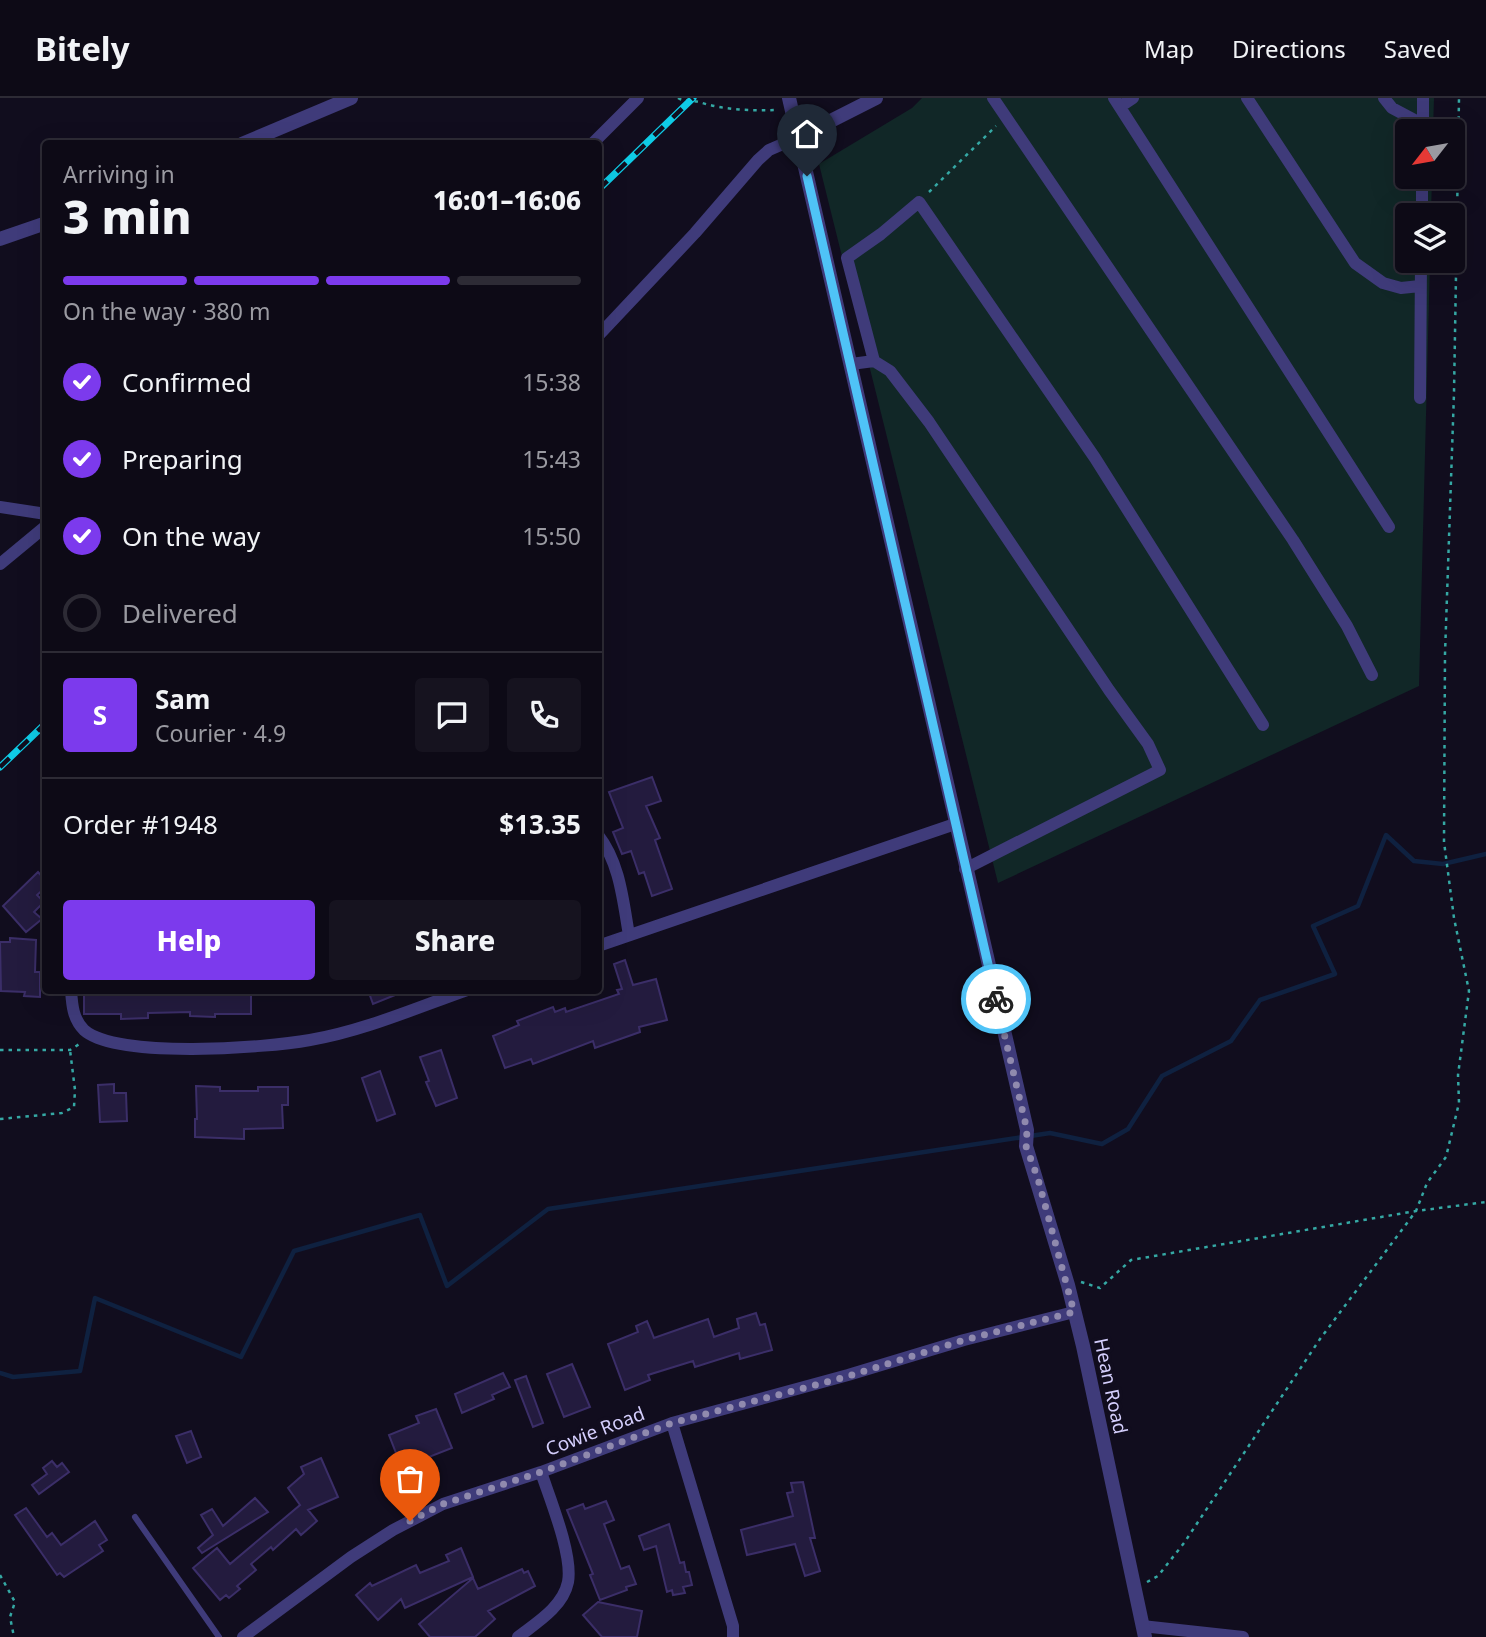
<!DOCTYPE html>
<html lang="en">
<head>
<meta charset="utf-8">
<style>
  :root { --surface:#0d0a16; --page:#16131f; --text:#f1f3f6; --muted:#9a9aa1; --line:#2d2b35; --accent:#7c3aed }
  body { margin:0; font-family:"Noto Sans",sans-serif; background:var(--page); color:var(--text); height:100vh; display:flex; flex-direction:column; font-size:26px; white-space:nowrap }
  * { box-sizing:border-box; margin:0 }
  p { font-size:23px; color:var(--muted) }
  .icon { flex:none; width:38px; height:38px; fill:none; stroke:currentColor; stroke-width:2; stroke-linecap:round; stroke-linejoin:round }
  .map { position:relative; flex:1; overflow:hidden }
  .panel { position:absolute; left:42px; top:42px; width:560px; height:854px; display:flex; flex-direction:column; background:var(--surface); border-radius:7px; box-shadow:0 7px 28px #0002,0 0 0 2px var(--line) }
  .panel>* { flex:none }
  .needle { width:46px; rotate:239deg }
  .controls { position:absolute; left:1395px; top:21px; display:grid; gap:14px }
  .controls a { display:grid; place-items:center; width:70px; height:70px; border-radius:7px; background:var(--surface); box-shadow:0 7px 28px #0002,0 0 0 2px var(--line); font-size:35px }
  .pin { position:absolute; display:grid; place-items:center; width:60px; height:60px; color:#fff; margin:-72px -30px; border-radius:50% 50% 50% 0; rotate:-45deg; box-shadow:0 0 7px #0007 }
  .pin .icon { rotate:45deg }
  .courier { position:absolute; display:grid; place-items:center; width:70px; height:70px; margin:-35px; border:5px solid #4fc3f7; border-radius:50%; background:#fff; color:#222; box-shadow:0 2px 9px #0007 }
  .head em { font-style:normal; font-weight:800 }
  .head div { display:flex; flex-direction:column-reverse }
  .head { display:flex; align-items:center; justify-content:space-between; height:119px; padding:0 21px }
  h1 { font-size:46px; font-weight:800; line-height:52px }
  .bar { display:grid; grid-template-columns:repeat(4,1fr); gap:10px 7px; align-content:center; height:84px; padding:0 21px }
  .bar i { height:9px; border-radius:5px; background:var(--line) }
  .bar .on { background:var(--accent) }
  .bar p { grid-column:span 4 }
  .line { display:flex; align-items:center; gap:18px; padding:0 21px; border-top:2px solid var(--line) }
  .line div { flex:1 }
  .round { display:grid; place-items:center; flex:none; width:74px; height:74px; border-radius:7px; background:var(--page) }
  ol { padding:0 21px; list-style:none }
  li { display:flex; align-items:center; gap:21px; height:77px }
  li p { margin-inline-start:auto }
  li .icon { padding:7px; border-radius:50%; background:var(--accent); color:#fff; stroke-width:4 }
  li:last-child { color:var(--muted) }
  li i { width:38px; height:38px; border:4px solid var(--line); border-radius:50% }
  .button { display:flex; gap:14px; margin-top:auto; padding:14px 21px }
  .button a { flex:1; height:80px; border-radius:7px; background:var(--accent); color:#fff; font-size:28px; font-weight:800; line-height:80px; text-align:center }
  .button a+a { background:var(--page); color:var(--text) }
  header { display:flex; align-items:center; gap:42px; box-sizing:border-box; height:98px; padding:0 35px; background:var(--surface); border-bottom:2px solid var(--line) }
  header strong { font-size:33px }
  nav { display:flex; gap:38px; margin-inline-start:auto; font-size:24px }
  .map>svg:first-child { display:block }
  .green { fill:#112727 }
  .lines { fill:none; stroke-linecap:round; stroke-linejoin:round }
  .stream { stroke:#0f2140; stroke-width:4.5 }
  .building { fill:#231b3e; stroke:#3b2e68; stroke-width:2 }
  .path { stroke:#35a8a4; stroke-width:2.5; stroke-dasharray:3.5 5; stroke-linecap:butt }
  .service { stroke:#3f3b7a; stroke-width:6 }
  .minor { stroke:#3f3b7a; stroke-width:12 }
  .tertiary { stroke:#3f3b7a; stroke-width:14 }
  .rail-casing { stroke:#0fcbe6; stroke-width:7 }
  .rail { stroke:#110d1e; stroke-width:4.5; stroke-dasharray:13; stroke-linecap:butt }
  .done { stroke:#908aae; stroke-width:7; stroke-dasharray:0 12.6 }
  .route { stroke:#4fc3f7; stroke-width:9 }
  .labels { text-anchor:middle; stroke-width:7; stroke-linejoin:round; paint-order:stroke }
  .street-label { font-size:19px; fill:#d4cefc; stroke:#110d1e }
</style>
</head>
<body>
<header>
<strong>Bitely</strong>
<nav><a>Map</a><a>Directions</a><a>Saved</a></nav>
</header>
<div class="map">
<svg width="1486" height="1539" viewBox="0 0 1486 1539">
  <rect width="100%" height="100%" fill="#110d1e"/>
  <path class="green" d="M922 0H1434L1433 33H1407V79H1432L1431 117H1407V163H1430L1419 588 998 785 819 66 912 10Z"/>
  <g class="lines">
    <path class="stream" d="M0 1275 13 1279 80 1273 95 1200 241 1259 294 1153 420 1117 447 1188 548 1111 1050 1035 1102 1046 1128 1031 1162 978 1231 943 1260 902 1335 876 1313 828 1358 808 1386 737 1414 763 1443 766 1486 756"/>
  </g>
  <path class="building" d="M652 679 661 703 646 708 660 740 655 742 672 791 652 798 644 774 639 776 631 753 622 756 613 734 623 730 609 694Z
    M38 774 46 783V789L37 797 44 804 34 814 42 821 26 834 3 808Z
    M10 840 36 842 35 874H40V899L24 898 25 894 1 893 0 844H10Z
    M625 862 633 887 656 881 667 922 639 929 640 934 595 950 593 943 533 966 531 961 505 970 493 938 519 927 517 923 553 909 555 914 565 910 566 914 619 896 617 892 622 891 614 866Z
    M84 892H251V916H215V919L190 918V914L148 915V920L121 921V916H84Z
    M368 892H405V893L373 906Z
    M441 952 457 1000 436 1008 426 984 429 983 420 959Z
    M380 973 395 1016 377 1023 362 980Z
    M114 986V995H126L127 1023 100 1024 98 987Z
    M196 988 220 989V993H258V989H288V1007H282L283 1030 244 1031V1041L195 1039V1021H197Z
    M756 1215 760 1227 765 1226 772 1252 740 1261 739 1255 695 1269 693 1263 648 1277 650 1282 625 1292 608 1246 638 1234 636 1228 647 1223 654 1240 708 1221 714 1239 739 1230 737 1221Z
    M572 1266 590 1309 564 1319 547 1276Z
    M503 1275 510 1289 492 1297 494 1301 462 1315 455 1296Z
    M526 1278 543 1325 533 1329 515 1282Z
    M436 1311 452 1350 421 1362 423 1367 416 1370 417 1373 405 1378 389 1337 419 1325 416 1318Z
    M191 1333 201 1359 187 1365 176 1338Z
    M321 1360 338 1399 308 1412 317 1423 301 1437 296 1431 273 1452 271 1449 251 1466 256 1472 237 1488 240 1491 229 1500 226 1497 220 1502 193 1470 217 1450 230 1466 300 1407 288 1390 304 1376 301 1369Z
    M52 1363 57 1369 62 1365 69 1374 39 1396 32 1387 47 1376 43 1370Z
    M803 1384 815 1440H810L820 1473 805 1478 795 1446 747 1457 741 1432 793 1418 787 1395 793 1394 791 1385Z
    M255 1400 268 1414 202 1455 198 1450 213 1437 201 1417 212 1411 223 1428Z
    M606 1403 614 1422 604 1426 621 1471 629 1468 636 1486 626 1489 627 1492 600 1502 590 1477 593 1476 567 1412 583 1406 585 1411Z
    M26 1410 47 1439 52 1435 61 1447 95 1423 107 1442 99 1447 103 1453 64 1479 60 1475 57 1477 15 1417Z
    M669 1426 680 1465 684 1464 686 1474H689L692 1487 683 1489 685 1495 673 1497 672 1492 667 1494 656 1448 644 1452 639 1438Z
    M461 1450 473 1479 405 1510 401 1501 378 1522 356 1497 370 1485 372 1488 416 1467 420 1475 449 1463 446 1457Z
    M522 1471 524 1475 528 1473 535 1488 488 1513 495 1521 475 1539H430L419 1526 473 1480 478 1491Z
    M598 1504 642 1513 637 1539H602L583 1517Z"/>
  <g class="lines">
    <path class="path" d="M678 0C685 4 691 2 699 4 723 12 752 13 777 12
      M929 94 996 28
      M0 952H70L81 945
      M0 1021 62 1015 74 1009 75 992 70 952
      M1081 1184 1100 1190 1131 1162 1416 1113 1486 1104
      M0 1477 15 1504 10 1519 14 1539
      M1147 1484 1158 1478 1184 1445 1320 1241 1416 1113 1427 1085 1446 1059 1459 1005 1458 977 1469 893 1454 820 1444 744 1445 556 1454 295 1459 0"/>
    <path class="service" d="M135 1419 219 1539"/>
    <path class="minor" d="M993 0 1293 442 1347 528 1372 577
      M1114 0 1389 429
      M1247 0 1355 165 1383 185 1401 190 1420 188
      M1384 0 1392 10 1424 27
      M1423 0V31
      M1121 8 1133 0
      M592 46 638 0
      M1422 117V79
      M598 238 695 135 758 62 769 52 799 39
      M874 263 847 160 881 136 919 104 1095 360 1263 627
      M851 266 874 263 890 273 929 324 1109 592 1148 646 1160 672 965 771
      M1420 300 1421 163
      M0 409 46 416
      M0 466 46 428
      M598 737C620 765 623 803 629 837
      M598 848 955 726
      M71 892C72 907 73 921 84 932 116 961 266 950 310 942 363 933 416 910 467 892
      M672 1325 733 1528V1539
      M1142 1528 1243 1539
      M243 1539 351 1459 393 1432 443 1406 541 1374 672 1325 848 1277 964 1242 1074 1214
      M518 1539C536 1525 563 1509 568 1484 573 1457 550 1401 541 1374"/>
    <path class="tertiary" d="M789 0 1027 1032 1026 1048 1068 1187 1083 1248 1145 1539
      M799 39 876 0
      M242 46 351 0
      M0 141 46 125"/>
    <g class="rail-casing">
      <path id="rail" d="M598 92 693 0
        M0 669 46 625"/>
    </g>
    <use href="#rail" class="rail"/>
  </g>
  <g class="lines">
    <path class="done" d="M410 1423 443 1406 541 1374 672 1325 849 1278 964 1242 1074 1214 1038 1081 1026 1048 1027 1032 996 901"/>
    <path class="route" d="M807 78 996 901"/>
  </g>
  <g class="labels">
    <g class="street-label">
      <text transform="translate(1111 1288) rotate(78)" y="7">Hean Road</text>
      <text transform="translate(595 1333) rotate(-21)" y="7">Cowie Road</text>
    </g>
  </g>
</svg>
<div class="controls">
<a><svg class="needle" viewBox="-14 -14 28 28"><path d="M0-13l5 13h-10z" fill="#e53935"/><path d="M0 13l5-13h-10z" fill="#9a9aa1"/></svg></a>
<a><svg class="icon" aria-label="layers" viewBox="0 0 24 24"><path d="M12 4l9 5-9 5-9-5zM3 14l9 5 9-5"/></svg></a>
</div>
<div class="pin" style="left:410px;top:1423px;background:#ea580c"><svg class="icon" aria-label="bag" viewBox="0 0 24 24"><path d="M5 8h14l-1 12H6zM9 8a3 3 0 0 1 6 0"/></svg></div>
<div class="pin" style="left:807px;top:78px;background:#1f2937"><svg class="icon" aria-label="home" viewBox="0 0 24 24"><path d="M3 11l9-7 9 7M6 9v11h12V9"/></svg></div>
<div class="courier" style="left:996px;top:901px"><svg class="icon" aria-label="bike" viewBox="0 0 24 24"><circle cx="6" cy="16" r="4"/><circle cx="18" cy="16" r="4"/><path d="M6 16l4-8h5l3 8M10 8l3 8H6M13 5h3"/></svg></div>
<section class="panel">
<div class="head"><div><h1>3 min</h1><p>Arriving in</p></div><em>16:01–16:06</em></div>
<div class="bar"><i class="on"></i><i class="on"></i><i class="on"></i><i></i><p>On the way · 380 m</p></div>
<ol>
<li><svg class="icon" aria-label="check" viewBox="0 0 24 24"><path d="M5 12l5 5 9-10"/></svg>Confirmed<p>15:38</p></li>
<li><svg class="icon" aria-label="check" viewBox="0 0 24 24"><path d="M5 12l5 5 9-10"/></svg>Preparing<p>15:43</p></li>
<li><svg class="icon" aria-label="check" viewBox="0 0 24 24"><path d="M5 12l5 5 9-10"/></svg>On the way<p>15:50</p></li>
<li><i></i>Delivered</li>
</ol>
<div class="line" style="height:126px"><b class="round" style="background:var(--accent);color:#fff">S</b><div><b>Sam</b><p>Courier · 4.9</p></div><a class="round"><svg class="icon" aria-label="chat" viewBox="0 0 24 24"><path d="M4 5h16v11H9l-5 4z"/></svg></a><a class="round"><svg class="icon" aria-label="phone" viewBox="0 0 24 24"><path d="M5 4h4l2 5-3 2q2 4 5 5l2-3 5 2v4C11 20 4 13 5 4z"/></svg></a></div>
<div class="line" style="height:91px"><div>Order #1948</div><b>$13.35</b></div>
<div class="button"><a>Help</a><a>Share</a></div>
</section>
</div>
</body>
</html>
